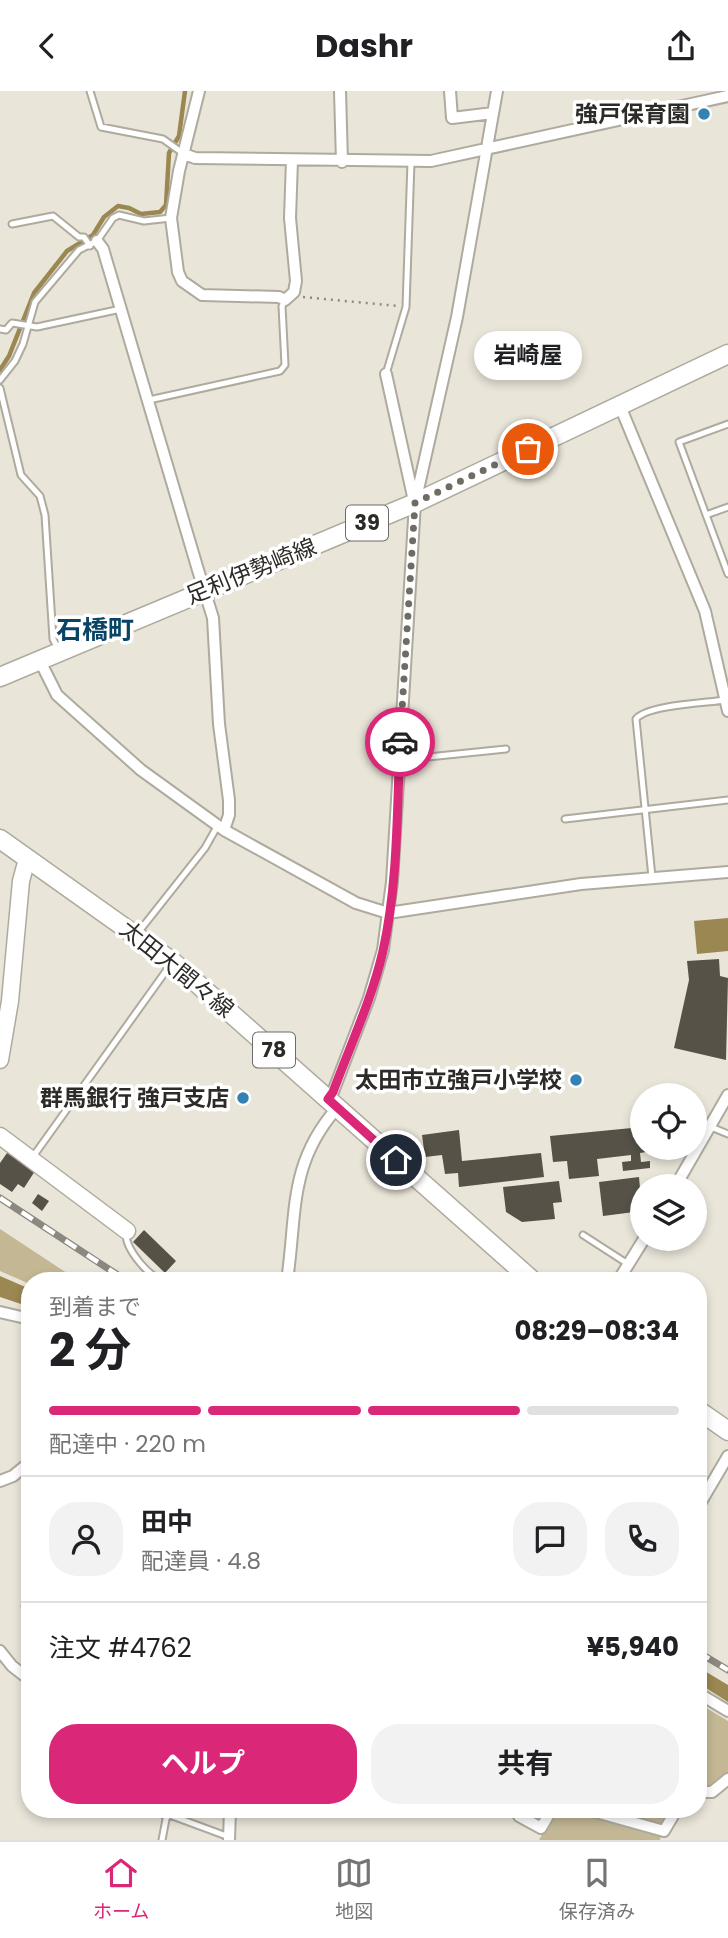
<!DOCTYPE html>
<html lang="ja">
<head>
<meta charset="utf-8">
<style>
  :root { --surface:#fff; --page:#f2f2f2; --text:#202124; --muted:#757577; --line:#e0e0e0; --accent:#db2777 }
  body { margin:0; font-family:Poppins,"Noto Sans JP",sans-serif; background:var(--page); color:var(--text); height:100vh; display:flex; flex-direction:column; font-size:26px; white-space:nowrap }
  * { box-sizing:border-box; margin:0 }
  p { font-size:23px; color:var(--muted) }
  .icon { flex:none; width:38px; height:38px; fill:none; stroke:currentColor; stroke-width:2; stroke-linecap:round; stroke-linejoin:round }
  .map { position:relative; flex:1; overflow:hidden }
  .details { position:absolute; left:21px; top:1181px; width:686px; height:546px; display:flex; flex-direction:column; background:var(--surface); border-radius:28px; box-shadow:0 4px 10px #0003 }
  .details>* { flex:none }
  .fabs { position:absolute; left:630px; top:992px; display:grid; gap:14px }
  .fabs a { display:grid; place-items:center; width:77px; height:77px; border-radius:50%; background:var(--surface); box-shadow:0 4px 10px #0003; font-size:35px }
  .pin { position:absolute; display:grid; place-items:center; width:60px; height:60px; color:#fff; margin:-30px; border:4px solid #fff; border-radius:50%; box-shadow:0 2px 7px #0007 }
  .courier { position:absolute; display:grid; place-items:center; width:70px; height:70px; margin:-35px; border:5px solid #db2777; border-radius:50%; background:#fff; color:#222; box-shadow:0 2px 9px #0007 }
  .bubble { position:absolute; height:49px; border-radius:24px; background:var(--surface); box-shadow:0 4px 10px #0003; font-size:23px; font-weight:700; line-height:49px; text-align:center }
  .summary em { font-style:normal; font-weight:700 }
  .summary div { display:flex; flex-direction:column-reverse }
  .summary { display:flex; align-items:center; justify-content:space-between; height:119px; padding:0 28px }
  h1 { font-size:46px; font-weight:700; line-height:52px }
  .bar { display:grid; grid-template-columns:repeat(4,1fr); gap:10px 7px; align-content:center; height:84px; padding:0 28px }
  .bar i { height:9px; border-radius:5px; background:var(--line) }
  .bar .selected { background:var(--accent) }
  .bar p { grid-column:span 4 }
  .line { display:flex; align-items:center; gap:18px; padding:0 28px; border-top:2px solid var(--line) }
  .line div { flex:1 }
  .round { display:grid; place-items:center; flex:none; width:74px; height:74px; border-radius:28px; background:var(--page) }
  .primary-button { display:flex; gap:14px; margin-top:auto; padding:14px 28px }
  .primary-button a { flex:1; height:80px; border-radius:28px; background:var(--accent); color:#fff; font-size:28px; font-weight:700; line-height:80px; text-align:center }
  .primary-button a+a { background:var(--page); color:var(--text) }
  header { display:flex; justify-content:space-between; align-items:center; height:91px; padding:0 28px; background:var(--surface); font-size:32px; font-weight:700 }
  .menu { display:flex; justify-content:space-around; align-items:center; height:98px; border-top:2px solid var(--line); background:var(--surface); font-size:19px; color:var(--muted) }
  .menu a { display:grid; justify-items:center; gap:4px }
  .menu .selected { color:var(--accent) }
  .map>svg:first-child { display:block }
  .green { fill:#c3b794 }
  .water { fill:#9a8751 }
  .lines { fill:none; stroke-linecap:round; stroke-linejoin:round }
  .stream { stroke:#9a8751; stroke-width:4.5 }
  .building { fill:#565247 }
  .lane-casing { stroke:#aeaa9e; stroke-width:9 }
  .street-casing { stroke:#aeaa9e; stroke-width:14 }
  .secondary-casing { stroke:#aeaa9e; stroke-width:19 }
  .primary-casing { stroke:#aeaa9e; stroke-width:21 }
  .path { stroke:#8d8a82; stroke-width:2.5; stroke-dasharray:2 5; stroke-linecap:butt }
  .lane { stroke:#fff; stroke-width:5 }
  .street { stroke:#fff; stroke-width:10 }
  .secondary { stroke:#fff; stroke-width:16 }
  .primary { stroke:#fff; stroke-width:18 }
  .rail-casing { stroke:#8c8880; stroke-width:7 }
  .rail { stroke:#fff; stroke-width:4.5; stroke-dasharray:13; stroke-linecap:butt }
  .done { stroke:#6f6c65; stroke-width:7; stroke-dasharray:0 12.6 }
  .route { stroke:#db2777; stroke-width:9 }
  .poi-dot { fill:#3482b4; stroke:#fff; stroke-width:2.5 }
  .labels { text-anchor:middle; stroke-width:7; stroke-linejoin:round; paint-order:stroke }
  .shield { fill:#fff; stroke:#6c6b68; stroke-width:2 }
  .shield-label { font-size:21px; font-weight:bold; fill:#2d2b27 }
  .poi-label { font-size:23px; font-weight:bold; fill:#2d2b27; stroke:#fff; text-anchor:end }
  .street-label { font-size:23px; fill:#2d2b27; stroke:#fff }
  .quarter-label { font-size:26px; font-weight:bold; fill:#094465; stroke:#fff }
</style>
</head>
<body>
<header><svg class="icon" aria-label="back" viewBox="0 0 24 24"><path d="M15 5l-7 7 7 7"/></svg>Dashr<svg class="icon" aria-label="share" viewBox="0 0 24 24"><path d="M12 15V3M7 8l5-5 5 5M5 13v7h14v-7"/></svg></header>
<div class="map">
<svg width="728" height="1749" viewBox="0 0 728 1749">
  <rect width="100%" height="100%" fill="#eae5d9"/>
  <path class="green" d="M0 1138 79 1190H30V1193L0 1180Z
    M698 1612 728 1630V1684L721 1693 698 1699Z
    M608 1718 674 1719 663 1736Z
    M556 1719H574L662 1740 660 1749H539Z"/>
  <path class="water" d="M728 827V860L697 863 694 830Z
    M0 1185 30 1198V1216L0 1206Z
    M698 1576 728 1594V1611L698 1592Z"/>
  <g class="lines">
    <path class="stream" d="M0 279 9 265 34 202 67 160 93 144 104 126 118 115 129 117 141 123 160 121 166 114 169 62 179 45 185 0"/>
  </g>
  <path class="building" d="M719 868 720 885 728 887 726 969 674 957 689 889 687 870Z
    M642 1036V1057H671L640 1062 641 1071 650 1070V1077L623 1080 622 1071 631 1070V1064L597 1068 599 1085 569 1088 567 1070 553 1071 550 1045Z
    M459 1039 462 1070 541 1062 544 1086 459 1096 458 1082 445 1083 442 1064 425 1066 422 1044Z
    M7 1062 35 1080 24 1097 18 1093 12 1101 0 1093V1072Z
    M639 1086 642 1120 603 1125 599 1091Z
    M559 1090 562 1111 553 1112 555 1128 522 1131 506 1121 503 1096Z
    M38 1103 49 1110 42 1120 32 1112Z
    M144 1139 176 1170 165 1182 133 1151Z"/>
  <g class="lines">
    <g class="lane-casing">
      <path id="lane" d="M90 0 101 36 163 48 184 63
        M12 133 53 125 79 146H84L90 155
        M0 238 6 239 12 232 37 236 121 218
        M386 283 406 216 411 71
        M0 289 15 270 23 253 35 211 79 159 97 150 113 127 119 124 144 130 171 127
        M0 297 21 384 40 405 45 424 53 548 58 558
        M149 309 280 280 285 274 282 215 285 210
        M728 333 679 351 728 483
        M706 424 728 416
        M399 669 506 658
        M565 728 728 709
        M652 786 636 628C647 614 706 612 725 609
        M137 843 205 757 218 734
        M711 1036 728 1043
        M32 1067 171 873
        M126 1143C126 1159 149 1186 164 1190
        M583 1144 628 1173
        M25 1515 30 1535
        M162 1749 167 1723 229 1746"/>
    </g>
    <g class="street-casing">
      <path id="street" d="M199 0 179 80 171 127 178 181 182 190 202 204 279 206 285 209 294 201 296 190 290 127 292 69
        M340 0 342 71
        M450 0 452 27 493 22
        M184 63 195 67 431 70 728 5
        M97 150 103 158 198 479 213 527 219 633 229 709V724L224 739
        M386 283 414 410
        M620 315 705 520 728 620
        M40 570 57 604 141 679 224 739 356 812 388 822 581 793 728 781
        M328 1008 333 1001 369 907 383 859 392 791 415 412 457 226 497 0
        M675 1096 728 1004
        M287 1190C297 1122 288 1073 337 1017
        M618 1190 644 1148
        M0 1221 30 1228
        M0 1390 13 1385 30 1371
        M698 1416 728 1365
        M0 1560 12 1575 30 1589
        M698 1602 728 1620
        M698 1701H712L728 1688
        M160 1718 167 1723
        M516 1718 519 1725 541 1737 552 1718
        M585 1718 664 1740 677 1718
        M229 1749 230 1718"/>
    </g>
    <g class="secondary-casing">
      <path id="secondary" d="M0 969 10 910 21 790 27 768
        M0 1045 127 1140"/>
    </g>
    <g class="primary-casing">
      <path id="primary" d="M0 586 415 412 728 263
        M0 748 173 871 533 1190
        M698 1319 728 1340"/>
    </g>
    <path class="path" d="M303 206 398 215"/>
    <use href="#lane" class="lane"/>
    <use href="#street" class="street"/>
    <use href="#secondary" class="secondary"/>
    <use href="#primary" class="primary"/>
    <g class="rail-casing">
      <path id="rail" d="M0 1107 127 1190
        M698 1561 728 1579"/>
    </g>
    <use href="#rail" class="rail"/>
  </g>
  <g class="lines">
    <path class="done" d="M400 651 415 412 528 358"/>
    <path class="route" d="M396 1069 328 1008 333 1001C350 955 372 908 383 860 398 793 397 720 400 651"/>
  </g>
  <g class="poi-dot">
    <circle cx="704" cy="23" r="7"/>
    <circle cx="576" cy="989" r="7"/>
    <circle cx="243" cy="1007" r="7"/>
  </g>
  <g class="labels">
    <g class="shield">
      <rect x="346" y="414.5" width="42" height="35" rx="5"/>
      <rect x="253" y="941.5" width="42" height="35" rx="5"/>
    </g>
    <g class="shield-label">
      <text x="367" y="439">39</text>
      <text x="274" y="966">78</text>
    </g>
    <g class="poi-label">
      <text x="690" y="31">強戸保育園</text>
      <text x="562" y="997">太田市立強戸小学校</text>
      <text x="229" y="1015">群馬銀行 強戸支店</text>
    </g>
    <g class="street-label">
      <text transform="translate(251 480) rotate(-22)" y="8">足利伊勢崎線</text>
      <text transform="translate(177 878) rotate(39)" y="8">太田大間々線</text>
    </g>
    <g class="quarter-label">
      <text x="95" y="548">石橋町</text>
    </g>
  </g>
</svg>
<div class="fabs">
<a><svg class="icon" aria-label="locate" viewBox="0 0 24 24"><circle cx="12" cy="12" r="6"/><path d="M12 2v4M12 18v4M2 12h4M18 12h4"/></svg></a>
<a><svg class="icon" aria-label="layers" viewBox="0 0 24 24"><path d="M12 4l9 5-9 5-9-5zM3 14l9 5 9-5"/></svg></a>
</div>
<div class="pin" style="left:528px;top:358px;background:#ea580c"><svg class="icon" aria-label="bag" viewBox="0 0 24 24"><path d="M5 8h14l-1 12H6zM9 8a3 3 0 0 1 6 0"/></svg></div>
<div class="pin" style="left:396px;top:1069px;background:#1f2937"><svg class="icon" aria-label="home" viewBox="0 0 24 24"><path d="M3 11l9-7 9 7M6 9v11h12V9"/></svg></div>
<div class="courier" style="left:400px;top:651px"><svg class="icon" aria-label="car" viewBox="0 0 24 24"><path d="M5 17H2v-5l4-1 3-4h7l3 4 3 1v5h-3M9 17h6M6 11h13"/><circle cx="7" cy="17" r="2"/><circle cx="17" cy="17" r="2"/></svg></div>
<div class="bubble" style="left:474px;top:240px;width:108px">岩崎屋</div>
<section class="details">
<div class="summary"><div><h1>2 分</h1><p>到着まで</p></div><em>08:29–08:34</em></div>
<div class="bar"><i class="selected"></i><i class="selected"></i><i class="selected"></i><i></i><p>配達中 · 220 m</p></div>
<div class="line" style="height:126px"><a class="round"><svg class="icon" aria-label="person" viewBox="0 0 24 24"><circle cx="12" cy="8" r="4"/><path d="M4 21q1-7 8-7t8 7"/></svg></a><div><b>田中</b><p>配達員 · 4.8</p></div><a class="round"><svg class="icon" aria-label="chat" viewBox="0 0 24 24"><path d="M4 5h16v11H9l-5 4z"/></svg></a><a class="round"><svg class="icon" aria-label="phone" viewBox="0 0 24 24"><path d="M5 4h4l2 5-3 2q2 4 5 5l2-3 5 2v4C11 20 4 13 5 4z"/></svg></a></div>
<div class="line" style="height:91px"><div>注文 #4762</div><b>¥5,940</b></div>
<div class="primary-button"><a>ヘルプ</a><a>共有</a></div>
</section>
</div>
<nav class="menu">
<a class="selected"><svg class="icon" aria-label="home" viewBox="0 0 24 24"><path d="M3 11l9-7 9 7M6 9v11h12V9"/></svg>ホーム</a>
<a><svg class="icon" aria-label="map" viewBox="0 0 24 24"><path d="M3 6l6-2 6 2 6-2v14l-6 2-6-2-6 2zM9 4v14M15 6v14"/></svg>地図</a>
<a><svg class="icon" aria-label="saved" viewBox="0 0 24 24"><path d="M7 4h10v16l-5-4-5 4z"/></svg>保存済み</a>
</nav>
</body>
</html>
